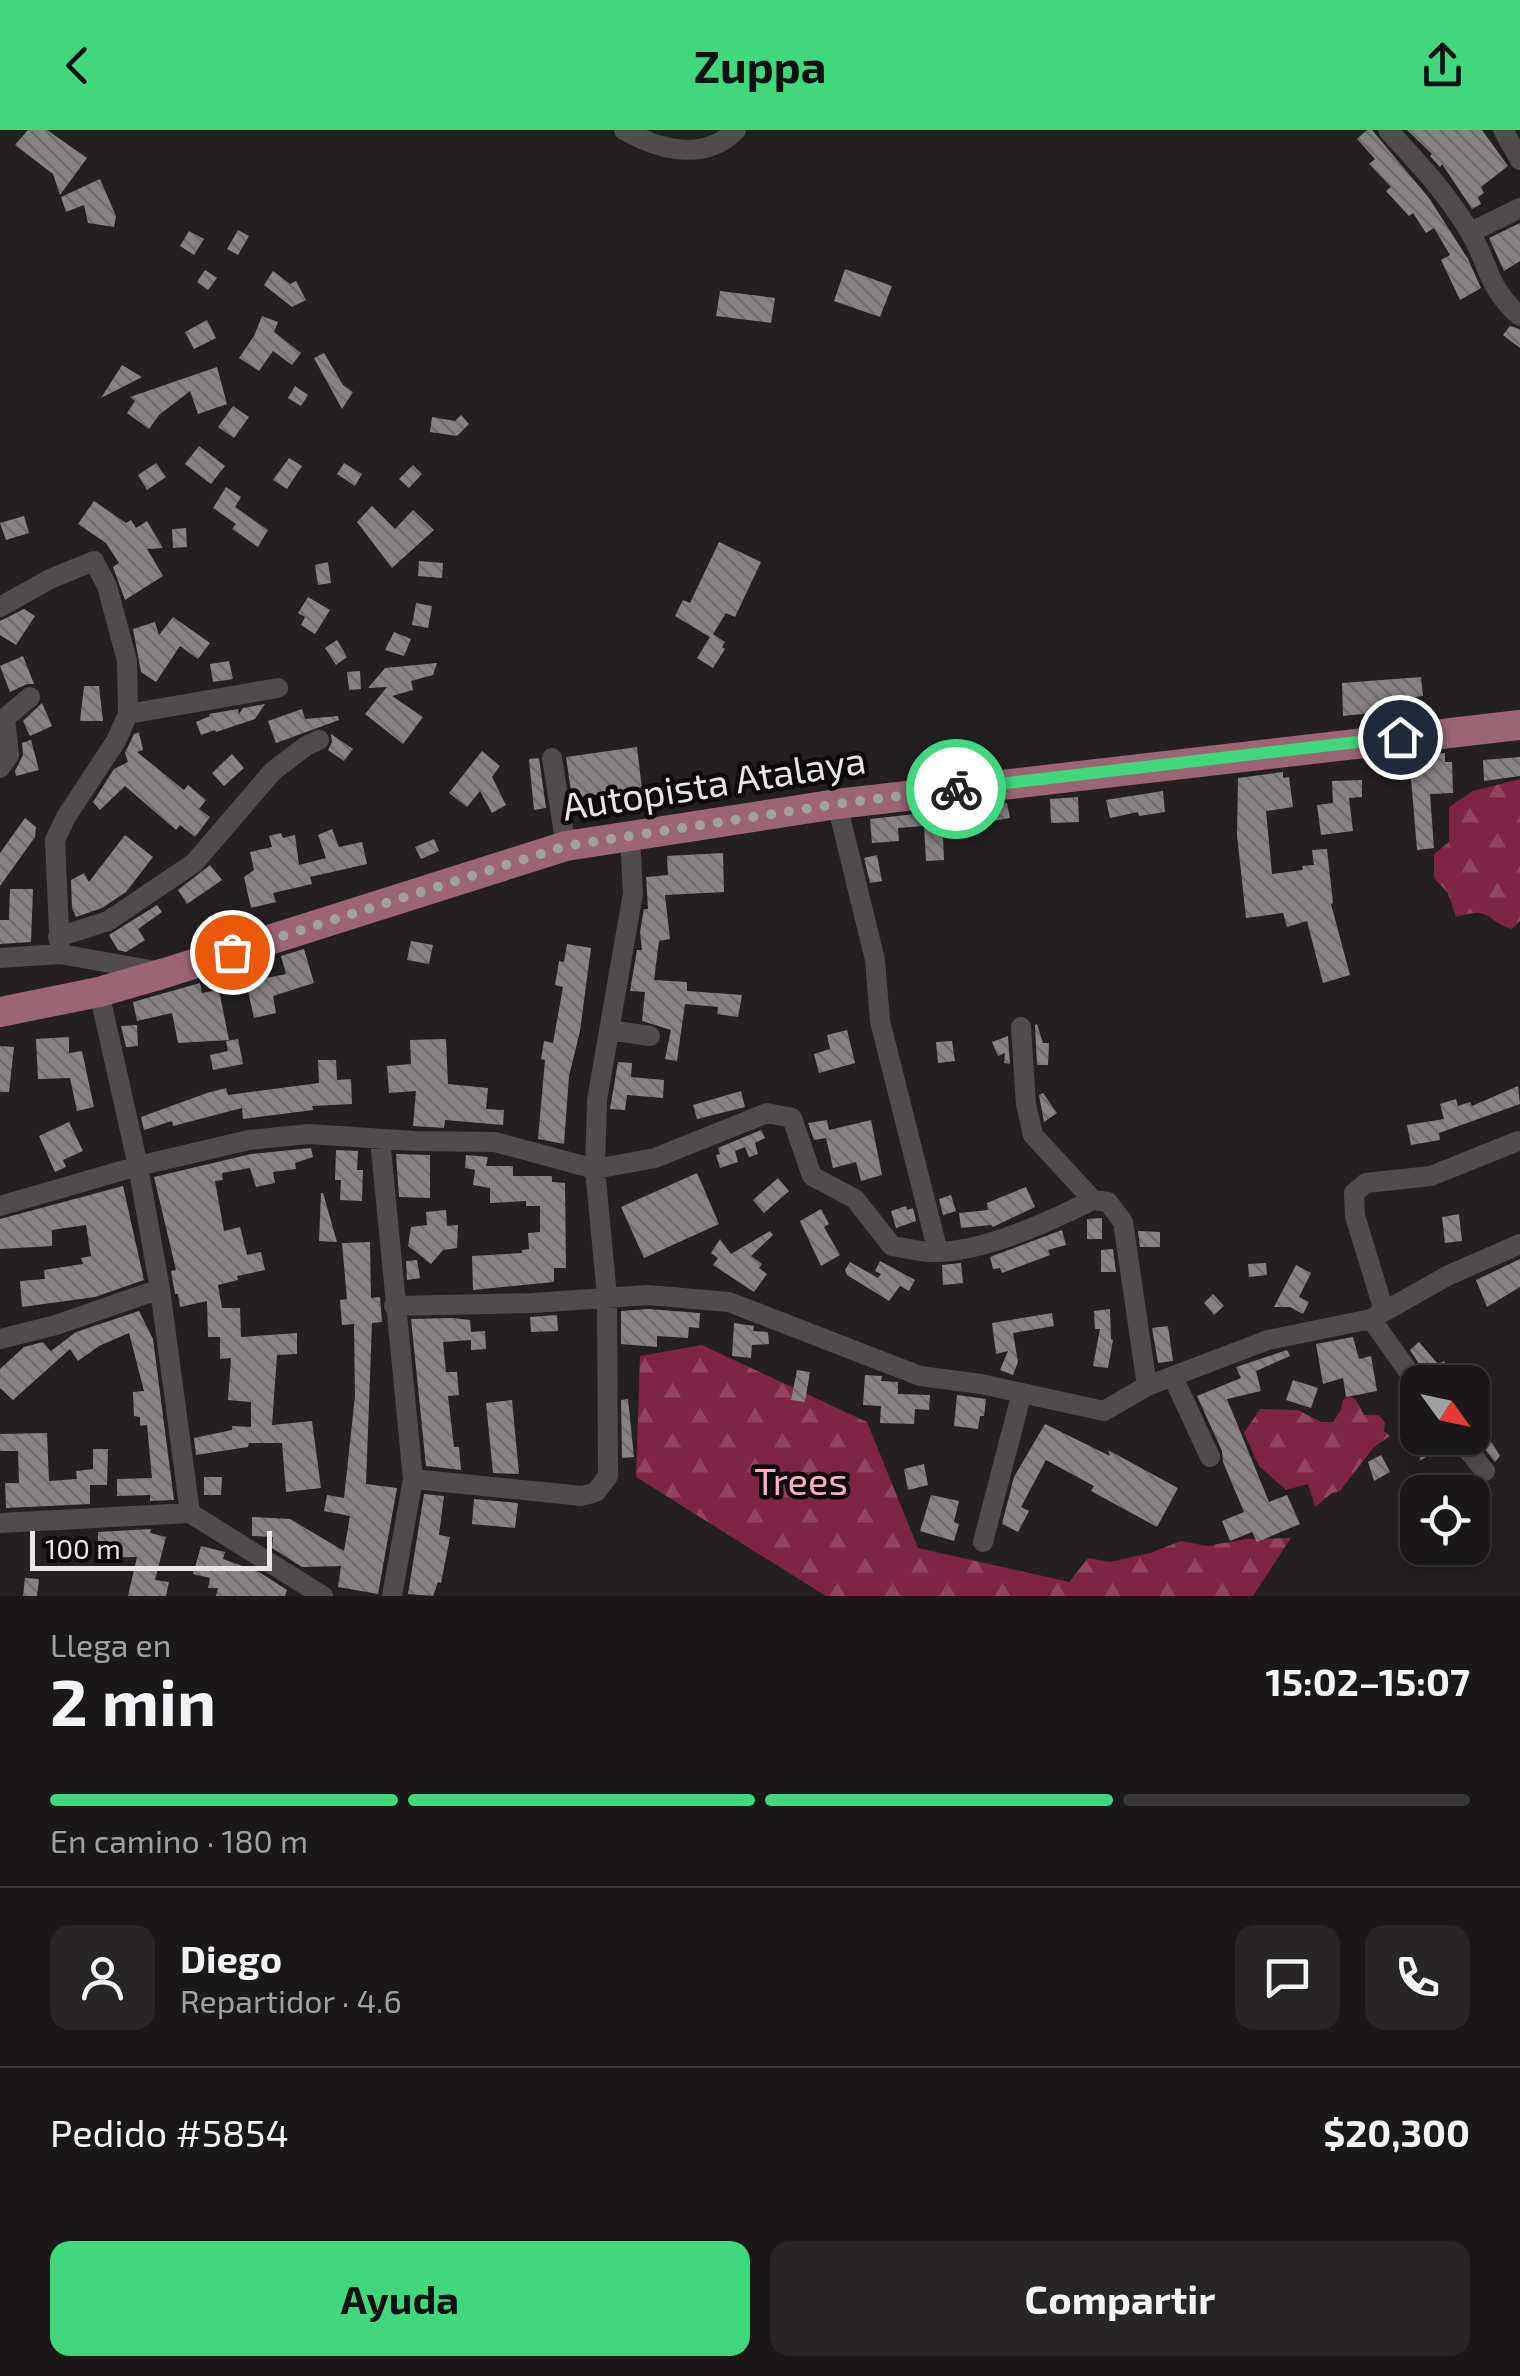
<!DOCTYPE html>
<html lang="es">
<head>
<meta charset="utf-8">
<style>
  :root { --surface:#1b1819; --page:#282526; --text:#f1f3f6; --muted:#a0a0a2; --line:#393738; --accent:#41d77c }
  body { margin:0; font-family:"Exo 2",sans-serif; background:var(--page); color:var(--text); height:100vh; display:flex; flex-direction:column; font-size:38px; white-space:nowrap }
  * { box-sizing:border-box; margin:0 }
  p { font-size:32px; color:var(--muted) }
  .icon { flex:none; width:55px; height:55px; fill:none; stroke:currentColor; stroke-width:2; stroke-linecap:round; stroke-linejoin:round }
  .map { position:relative; height:1466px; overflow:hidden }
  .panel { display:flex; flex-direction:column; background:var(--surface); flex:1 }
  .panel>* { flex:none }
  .needle { width:65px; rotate:123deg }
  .controls { position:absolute; left:1400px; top:1235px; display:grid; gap:20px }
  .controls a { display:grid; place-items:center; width:90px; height:90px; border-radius:20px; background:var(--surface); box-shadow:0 5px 15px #0003,0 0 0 2px var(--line); font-size:50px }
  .scale { position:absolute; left:30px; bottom:25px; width:242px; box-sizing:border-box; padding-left:10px; border:5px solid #e8e5e6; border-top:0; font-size:28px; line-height:35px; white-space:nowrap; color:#e8e5e6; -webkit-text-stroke:8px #0c0a0b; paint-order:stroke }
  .pin { position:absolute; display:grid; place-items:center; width:85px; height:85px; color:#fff; margin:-42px; border:5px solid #fff; border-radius:50%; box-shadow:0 2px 10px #0007 }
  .courier { position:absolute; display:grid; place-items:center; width:100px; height:100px; margin:-50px; border:8px solid #41d77c; border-radius:50%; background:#fff; color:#222; box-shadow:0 2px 12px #0007 }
  .head em { font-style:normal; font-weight:700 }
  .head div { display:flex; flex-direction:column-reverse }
  .head { display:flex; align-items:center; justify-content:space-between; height:170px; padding:0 50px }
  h1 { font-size:65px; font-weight:700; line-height:75px }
  .bar { display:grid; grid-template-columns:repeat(4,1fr); gap:15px 10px; align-content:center; height:120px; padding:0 50px }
  .bar i { height:12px; border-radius:8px; background:var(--line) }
  .bar .current { background:var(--accent) }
  .bar p { grid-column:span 4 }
  .line { display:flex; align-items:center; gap:25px; padding:0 50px; border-top:2px solid var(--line) }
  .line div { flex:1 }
  .round { display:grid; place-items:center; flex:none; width:105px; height:105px; border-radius:20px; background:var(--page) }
  .cta { display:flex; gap:20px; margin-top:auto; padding:20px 50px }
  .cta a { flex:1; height:115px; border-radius:20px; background:var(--accent); color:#111; font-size:40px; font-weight:700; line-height:115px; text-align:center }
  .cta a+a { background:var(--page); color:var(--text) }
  header { display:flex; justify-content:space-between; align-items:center; height:130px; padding:0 50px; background:var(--accent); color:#111; font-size:45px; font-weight:700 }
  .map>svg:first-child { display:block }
  .forest { fill:url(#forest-firs) }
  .building { fill:url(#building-back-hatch) }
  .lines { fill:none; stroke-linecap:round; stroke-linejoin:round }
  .street { stroke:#504c4d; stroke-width:20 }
  .primary { stroke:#9b6574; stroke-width:30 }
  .done { stroke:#a3a0a1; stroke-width:10; stroke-dasharray:0 18 }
  .route { stroke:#41d77c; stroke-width:12 }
  .labels { text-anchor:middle; stroke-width:9; stroke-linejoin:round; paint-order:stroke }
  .street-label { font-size:38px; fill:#e8e5e6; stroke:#0c0a0b }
  .park-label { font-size:38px; fill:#fdb0c4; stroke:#0c0a0b }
</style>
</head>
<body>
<header><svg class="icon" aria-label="back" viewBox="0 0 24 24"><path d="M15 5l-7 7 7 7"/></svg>Zuppa<svg class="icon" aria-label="share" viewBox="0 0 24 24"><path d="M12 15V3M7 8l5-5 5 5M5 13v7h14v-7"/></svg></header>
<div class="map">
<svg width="1520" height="1466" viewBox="0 0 1520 1466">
  <defs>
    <pattern id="forest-firs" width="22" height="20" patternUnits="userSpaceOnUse" patternTransform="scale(2.5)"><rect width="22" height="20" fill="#7e2445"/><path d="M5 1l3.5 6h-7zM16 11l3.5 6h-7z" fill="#904460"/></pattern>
    <pattern id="building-back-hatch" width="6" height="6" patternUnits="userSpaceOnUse" patternTransform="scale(2.5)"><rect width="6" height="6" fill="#878283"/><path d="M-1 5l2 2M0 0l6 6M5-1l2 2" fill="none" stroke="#706d6d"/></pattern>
  </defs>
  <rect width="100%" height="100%" fill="#242021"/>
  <path class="forest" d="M1520 649V791L1512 799C1484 791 1494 776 1456 787L1448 763 1434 748V724L1449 712V677L1473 661Z
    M702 1215 867 1292 918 1418 1069 1452 1088 1428 1110 1432 1150 1423 1181 1411 1207 1416 1246 1409 1291 1408 1253 1466H826L636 1347 640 1226Z
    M1349 1266 1356 1270 1364 1285H1379L1385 1293 1384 1301 1390 1306 1374 1317 1340 1361 1332 1363 1315 1377 1308 1354 1286 1360 1259 1336 1244 1303 1260 1279 1298 1280 1321 1292H1333L1341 1280 1343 1270Z"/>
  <path class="building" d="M28 0H47L87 28 60 65 53 44 15 15Z
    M1367 0H1372L1429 68 1468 129 1481 158 1460 170 1441 130 1450 125 1434 98 1426 103 1413 83 1409 86 1386 61 1391 57 1369 34 1375 29 1357 9Z
    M1407 0H1482L1508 36 1481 57 1484 63 1478 67 1481 74 1472 79 1442 34 1440 37 1430 26 1432 24Z
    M100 49 116 86 114 97 88 93 84 75 66 82 61 67Z
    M1520 93V131L1504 141 1489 108Z
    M238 100 249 106 238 125 227 119Z
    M189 101 204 109 194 125 180 116Z
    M845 139 892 156 880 187 834 171Z
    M205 140 217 148 208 160 197 152Z
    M273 141 290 154 296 151 306 170 292 177 264 155Z
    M720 161 775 168 771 193 716 186Z
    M262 186 278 192 274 202 301 223 292 235 273 221 259 241 239 228 254 206Z
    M207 190 216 208 194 219 185 202Z
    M1510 196 1520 199V218L1503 205Z
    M324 223 343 255 353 262 342 279 314 228Z
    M122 235 142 247 101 268Z
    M217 237 227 274 198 284 190 261 159 285 149 299 127 283 135 271 130 267Z
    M295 256 308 265 301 276 288 268Z
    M233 276 249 287 234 308 218 297Z
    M461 285 469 294 457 306 430 302 432 287 455 291Z
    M199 316 225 336 211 354 185 334Z
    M289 328 302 336 287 359 273 350Z
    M156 333 166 347 147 360 138 345Z
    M344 333 362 344 355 356 337 344Z
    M413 335 422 344 409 358 399 349Z
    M226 357 241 367 235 377 268 400 258 417 232 399 236 394 213 378Z
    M94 371 126 393 131 390 136 398 147 391 163 418 147 419 163 446 125 470 113 437 119 433 106 413 78 394Z
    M372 376 395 399 413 380 434 400 392 438 357 392Z
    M24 386 29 403 6 410 0 393Z
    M186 398 187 417 173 418 172 399Z
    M719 412 761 432 735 487 726 483 713 504 725 512 722 517 725 519 713 538 697 528 710 507 675 486 683 470 690 473Z
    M419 431 443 433 442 448 418 446Z
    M328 432 331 453 318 455 315 435Z
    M308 467 330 480 315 504 301 495 305 487 298 483Z
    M416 473 432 476 428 498 412 495Z
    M24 479 35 486 16 515 0 505V491Z
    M173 487 210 513 198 529 180 516 156 552 141 542 133 499 155 492 159 505Z
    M394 502 411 509 404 526 385 520Z
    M337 510 347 527 336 535 325 518Z
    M23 526 34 554H27L10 562 0 536Z
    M229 531 233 549 213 552 210 534Z
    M437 533 433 545 411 551 413 560 392 566 423 587 403 614 365 584 387 557 368 558 385 538Z
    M360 541 361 559 349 560 347 542Z
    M1421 547 1423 566 1401 569 1402 580 1343 586 1342 553Z
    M84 556H99L103 591H80Z
    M42 573 52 596 30 606 23 591Z
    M265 574 255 589 216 602 215 600 201 605 196 592 210 586 209 584 238 579 239 584 243 578Z
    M302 579 305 589 338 586 339 590 276 613 268 591Z
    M139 602 143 620 137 622 184 660 188 655 206 670 199 679 210 687 195 707 180 695 176 700 125 656 100 680 93 672 114 639 128 632 125 623 134 604Z
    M331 604 353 619 344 631 328 620 332 612Z
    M31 610 39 640 16 646 15 641 23 625 22 613Z
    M637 617 642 659 572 668 566 627Z
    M482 621 500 636 492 647 506 675 492 683 480 661 467 677 449 663Z
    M1445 623V632H1452L1453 663 1430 664 1434 718 1417 720 1410 636H1429V624Z
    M232 624 244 638 224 656 212 643Z
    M1520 627V646L1484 651 1483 630Z
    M539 628 546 678 534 680 529 629Z
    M1283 642V648L1289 647 1293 677 1266 681 1272 744 1303 740 1302 736 1314 735 1312 720 1327 719 1333 773 1331 774 1350 845 1323 853 1307 791 1287 797 1283 783 1246 788 1237 705 1238 648Z
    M1362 650V667L1349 668 1353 701 1321 705 1317 675 1333 673 1332 651Z
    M1163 661 1165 682 1139 686 1138 682 1110 688 1106 670Z
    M1078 667 1079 692 1051 693 1050 669Z
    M1007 673 1010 688 992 691 989 675Z
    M942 681 944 730 926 731 924 696 898 698 899 711 872 713 870 689Z
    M25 688 36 697 35 707 0 756V723Z
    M332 699 339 717 362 712 367 734 310 747 312 754 273 763 276 772 251 778 244 747 254 740 250 722 272 717 269 706 281 703 283 708 295 705 299 735 326 728 318 705Z
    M125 705 153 727 126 762 102 778 76 787 72 778 71 750 84 743 89 752Z
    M434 709 439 721 421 729 415 717Z
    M723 723 724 762 665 765 670 809 659 811 654 850 687 852V861L742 865 738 887 717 884 718 877 685 874 677 931 665 929 671 900 642 891 645 862 630 861 637 820H642L640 802 644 779H648L646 747 668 745 667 726Z
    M877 725 882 751 870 753 864 728Z
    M210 735 222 750 187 774 178 760Z
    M10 759H33L31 812 0 814V790H9Z
    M157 775 162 782 138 799 145 810 126 822 118 820 109 805Z
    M411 811 433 815 429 834 407 830Z
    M567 814 591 818 580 901 569 946 564 1014 538 1009 545 930 541 929 544 911 553 913 563 857 555 855 559 831 564 832Z
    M304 819 314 853 273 866 276 883 254 888 246 852 286 844 281 826Z
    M200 853 202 863 219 860 229 910 178 913 172 883 137 891 133 872Z
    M1037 894 1043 913H1049L1048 935H1037L1035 895Z
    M137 895 138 916 126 917 121 896Z
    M847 900 855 933 819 943 814 924 830 919 827 905Z
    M1008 906 1010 934 1004 933 1005 923 998 926 992 912Z
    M69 907V923L82 921 94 977 77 981 70 948 38 949 36 909Z
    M238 909 243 934 213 940 210 925 228 921 226 911Z
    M446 909 448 954 488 958 486 979 504 980 503 995 445 990 444 998 413 996 416 961 389 963 387 936 411 934 410 910Z
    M952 911 955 931 938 933 936 912Z
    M0 916 14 917 9 962H0Z
    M318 930H336L337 950 351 949 352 974 312 976 313 980 243 989 242 978 173 996 172 991 144 1000 141 987 207 963 226 958 228 965 319 953Z
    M618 932 632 933 631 947 664 950 663 968 627 965 625 980 610 979Z
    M1518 956 1520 974 1439 1003 1440 1010 1411 1015 1407 995 1444 989 1440 974 1456 969 1458 976 1470 972 1472 976Z
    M741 961 745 977 697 989 693 975Z
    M1043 963 1057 983 1044 992 1039 965Z
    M827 990 829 1000 871 990 882 1045 861 1051 856 1032 833 1038 826 1008 814 1010 808 993Z
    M69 992 83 1021 63 1030 66 1037 55 1042 39 1006Z
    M761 1000 765 1008 755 1013 758 1024 749 1027 745 1017 735 1021 738 1032 720 1038 716 1025 720 1024 718 1018Z
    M311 1018 313 1027 295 1033 296 1039 273 1042 275 1053 256 1057 250 1038 222 1043 223 1050 215 1051 224 1101 240 1097 247 1125 261 1122 265 1140 237 1146 238 1150 218 1155 222 1178H240L241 1207 297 1203V1224L277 1225 272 1295 312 1291 321 1358 286 1362 282 1313H249L248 1317 196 1325 194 1308 232 1300V1296L251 1297V1272L228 1270 231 1228 220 1229V1207H208L207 1171 180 1177 178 1164H175L171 1141 176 1140 154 1047 251 1024Z
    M336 1020 358 1021 357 1040H363L362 1071 340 1070 341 1050H335Z
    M396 1024 430 1025V1068L399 1067Z
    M466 1025 488 1027 486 1036H513V1046H552V1052L565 1053 566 1138H554V1152L473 1160 472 1126 522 1123V1120L529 1119 528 1103 540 1102V1076H526V1071L490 1073V1058L473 1055 475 1040 465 1038Z
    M697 1043 719 1094 644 1128 621 1077Z
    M778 1048 789 1061 764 1083 753 1070Z
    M123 1056 144 1150 95 1167 22 1177 20 1151 45 1149 44 1140 83 1134 81 1128 91 1126 86 1095 52 1100V1116L0 1119V1089Z
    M1026 1057 1035 1077 993 1097 991 1095 961 1098 959 1083 988 1080 987 1073Z
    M321 1063H323L337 1112 319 1111Z
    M951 1065 956 1081 943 1085 939 1069Z
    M906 1076 907 1080 913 1078 916 1091 896 1098 891 1081Z
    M821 1079 829 1094 824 1097 840 1125 821 1136 800 1091Z
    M446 1080 447 1096 458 1095 457 1118 443 1120 431 1134 408 1116 411 1097 427 1095 426 1082Z
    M1459 1084 1462 1111 1445 1113 1442 1087Z
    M1102 1088V1109H1087V1089Z
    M1062 1100 1066 1115 1048 1120 1050 1125 1002 1143 1000 1138 993 1139 990 1127Z
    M770 1101 773 1105 751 1126 762 1134 759 1138 767 1144 754 1162 713 1135 718 1128 711 1123 720 1109 731 1124Z
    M1138 1101 1160 1102V1117H1140Z
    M370 1112 371 1168 380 1167 382 1192 372 1193 366 1354 397 1358 378 1464 338 1457 341 1436 302 1437 272 1418 273 1407 252 1406V1387L290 1389 344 1421 350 1386 324 1381 327 1365 344 1368 355 1266 354 1194 342 1195 340 1170 347 1169 342 1113Z
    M1113 1119 1116 1142H1101V1120Z
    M1520 1129V1157L1487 1177 1476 1150Z
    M417 1130 420 1148 407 1150 406 1131Z
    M880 1131 915 1150 909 1161 900 1156 889 1171 847 1145 845 1140 850 1132 878 1148 881 1144 875 1141Z
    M961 1133 963 1153 943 1155 942 1135Z
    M1266 1133 1267 1145 1249 1147 1248 1134Z
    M1296 1135 1311 1143 1299 1167 1309 1172 1303 1184 1290 1177H1274Z
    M1213 1164 1224 1176 1214 1185 1204 1173Z
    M648 1179 700 1183 699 1198 689 1197 688 1208 657 1206V1217L621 1214V1181Z
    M1110 1179 1111 1209 1113 1210 1108 1238 1093 1236 1100 1199H1095L1094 1181Z
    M139 1181 153 1209 174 1370 150 1371V1365L117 1366V1349L152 1348 147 1295 140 1296V1287L134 1286 133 1262 144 1261 129 1203 99 1216 78 1231 70 1219 13 1270 0 1258V1239L24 1217 43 1212 51 1221 76 1202Z
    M1052 1183 1054 1196 1013 1203 1018 1232 1013 1245 1000 1240 1008 1221 996 1224 992 1193Z
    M557 1185 558 1201 531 1202 530 1187Z
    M452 1188 470 1190 471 1202 485 1201 486 1219 471 1220V1210L443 1212 446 1242H457L459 1265 448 1266 454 1317H459L461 1340 426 1336 411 1189Z
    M734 1193 754 1196 753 1201 768 1202 769 1214 752 1215 751 1228 732 1226Z
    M1168 1196 1173 1231 1158 1233 1152 1198Z
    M1353 1207 1359 1229 1371 1226 1377 1261 1346 1267 1343 1248 1323 1254 1316 1214Z
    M1419 1212 1438 1234 1444 1231 1453 1252H1431L1410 1220Z
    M1287 1220 1290 1226 1256 1241 1261 1261 1227 1269 1269 1372 1287 1365 1300 1394 1257 1412 1252 1402 1230 1411 1222 1391 1244 1382 1223 1332 1222 1321 1197 1266 1241 1248 1236 1237Z
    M797 1240 810 1242 805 1272 791 1270Z
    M865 1245 882 1246 881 1251 898 1252V1264L930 1265 929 1280 915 1279 914 1294 880 1293 881 1276 863 1275Z
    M1293 1250 1318 1258 1311 1278 1286 1270Z
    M957 1265 986 1269 984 1286H980L978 1299 954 1296Z
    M628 1269 634 1327 622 1328 621 1270Z
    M512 1270 519 1344 493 1343 486 1273Z
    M1045 1294 1110 1326 1108 1320 1178 1358 1157 1397 1091 1361 1094 1356 1046 1330 1021 1377 1029 1381 1018 1402 1002 1394 1014 1347Z
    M1484 1300 1500 1326 1495 1332 1476 1308Z
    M47 1303 49 1351 77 1349 76 1341 93 1339V1319H108L107 1355H90V1374L6 1378 5 1353H19L18 1321H0V1304Z
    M1428 1308H1445L1447 1316 1419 1331Z
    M1381 1325 1390 1342 1374 1351 1368 1332Z
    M924 1334 928 1355 908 1360 904 1339Z
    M204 1347H222L221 1365H204Z
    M424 1364 444 1366 439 1405 450 1407 441 1453 438 1452 433 1466 408 1464Z
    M931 1365 959 1371 954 1392 959 1394 954 1411 920 1401Z
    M474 1369 518 1373 515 1398 472 1394Z
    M151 1399 150 1403 166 1407 155 1450 169 1452 166 1466H128L137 1427 98 1428V1402Z
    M201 1416 225 1422 223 1429 259 1442 287 1460 285 1466H216L218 1458H208L210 1448 193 1444Z
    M25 1448 39 1449 37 1466H23Z"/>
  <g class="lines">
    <path class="street" d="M624 0C659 20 705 32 736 0
      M1388 0C1416 31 1446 62 1468 99 1490 133 1485 156 1520 186
      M1503 0 1520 30
      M1471 102 1520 78
      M0 477 50 449 94 431 107 456 127 531 128 584 116 611 66 687 55 710 60 824
      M128 584 278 558
      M552 628 566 716
      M0 638 9 625 5 588 30 567
      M837 674 875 830 880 891 938 1122
      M58 807 108 791 194 733 273 641 306 616 319 610
      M0 828 60 824 156 841
      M99 862 138 1036 160 1159 190 1383
      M1021 897 1026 974 1033 1005 1093 1070 1108 1072 1123 1092 1147 1256
      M609 900 650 906
      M380 1009 413 1349 392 1466
      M0 1076 138 1036 249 1010 309 1004 414 1011 495 1012 595 1039 655 1028 767 983 792 988 812 1046 855 1069 892 1116C906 1118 923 1123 938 1122 988 1120 1048 1092 1093 1070
      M394 1176 533 1173 648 1165 729 1172 920 1246 981 1254 1104 1281 1147 1256 1268 1210 1371 1189 1447 1146 1520 1114
      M1384 1181 1355 1086 1354 1063 1366 1053 1431 1046 1518 1011
      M1371 1189 1418 1255
      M0 1209 56 1195 160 1159
      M1173 1247 1210 1327
      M1458 1308 1485 1341
      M413 1349 582 1366 596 1362 608 1346 607 1166 595 1039 597 970 633 763 630 705
      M0 1393 190 1383 323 1466
      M983 1412 1021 1266"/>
    <path class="primary" d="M0 882 99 862 165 843 566 716 837 674 1520 595"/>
  </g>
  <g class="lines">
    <path class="done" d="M232 822 566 716 837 674 956 659"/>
    <path class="route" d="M956 659 1400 607"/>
  </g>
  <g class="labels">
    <g class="street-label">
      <text transform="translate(714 654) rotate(-9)" y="13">Autopista Atalaya</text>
    </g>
    <g class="park-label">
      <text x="801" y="1365">Trees</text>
    </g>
  </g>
</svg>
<div class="controls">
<a><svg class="needle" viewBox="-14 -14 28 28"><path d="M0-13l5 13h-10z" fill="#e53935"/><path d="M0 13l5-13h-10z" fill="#a0a0a2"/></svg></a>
<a><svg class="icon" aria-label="locate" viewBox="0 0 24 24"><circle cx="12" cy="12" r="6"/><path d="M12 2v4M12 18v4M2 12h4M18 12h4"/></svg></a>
</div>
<div class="scale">100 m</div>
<div class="pin" style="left:232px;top:822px;background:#ea580c"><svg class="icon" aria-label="bag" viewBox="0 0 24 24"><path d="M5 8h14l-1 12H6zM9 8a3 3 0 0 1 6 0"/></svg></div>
<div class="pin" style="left:1400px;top:607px;background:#1f2937"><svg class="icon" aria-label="home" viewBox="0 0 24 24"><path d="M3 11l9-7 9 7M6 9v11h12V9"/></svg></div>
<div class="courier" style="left:956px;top:659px"><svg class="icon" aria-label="bike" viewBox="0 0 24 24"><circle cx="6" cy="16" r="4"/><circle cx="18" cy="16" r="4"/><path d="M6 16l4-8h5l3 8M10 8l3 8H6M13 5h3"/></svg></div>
</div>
<section class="panel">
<div class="head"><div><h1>2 min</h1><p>Llega en</p></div><em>15:02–15:07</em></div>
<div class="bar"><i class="current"></i><i class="current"></i><i class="current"></i><i></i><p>En camino · 180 m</p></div>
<div class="line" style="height:180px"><a class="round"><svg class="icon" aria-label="person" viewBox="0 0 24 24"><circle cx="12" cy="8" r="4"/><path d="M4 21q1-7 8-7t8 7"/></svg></a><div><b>Diego</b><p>Repartidor · 4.6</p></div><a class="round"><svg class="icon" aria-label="chat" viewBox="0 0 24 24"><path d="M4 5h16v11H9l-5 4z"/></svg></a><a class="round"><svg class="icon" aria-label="phone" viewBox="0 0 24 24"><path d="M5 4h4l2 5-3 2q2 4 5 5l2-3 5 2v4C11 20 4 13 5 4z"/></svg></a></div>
<div class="line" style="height:130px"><div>Pedido #5854</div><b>$20,300</b></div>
<div class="cta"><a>Ayuda</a><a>Compartir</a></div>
</section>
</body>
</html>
